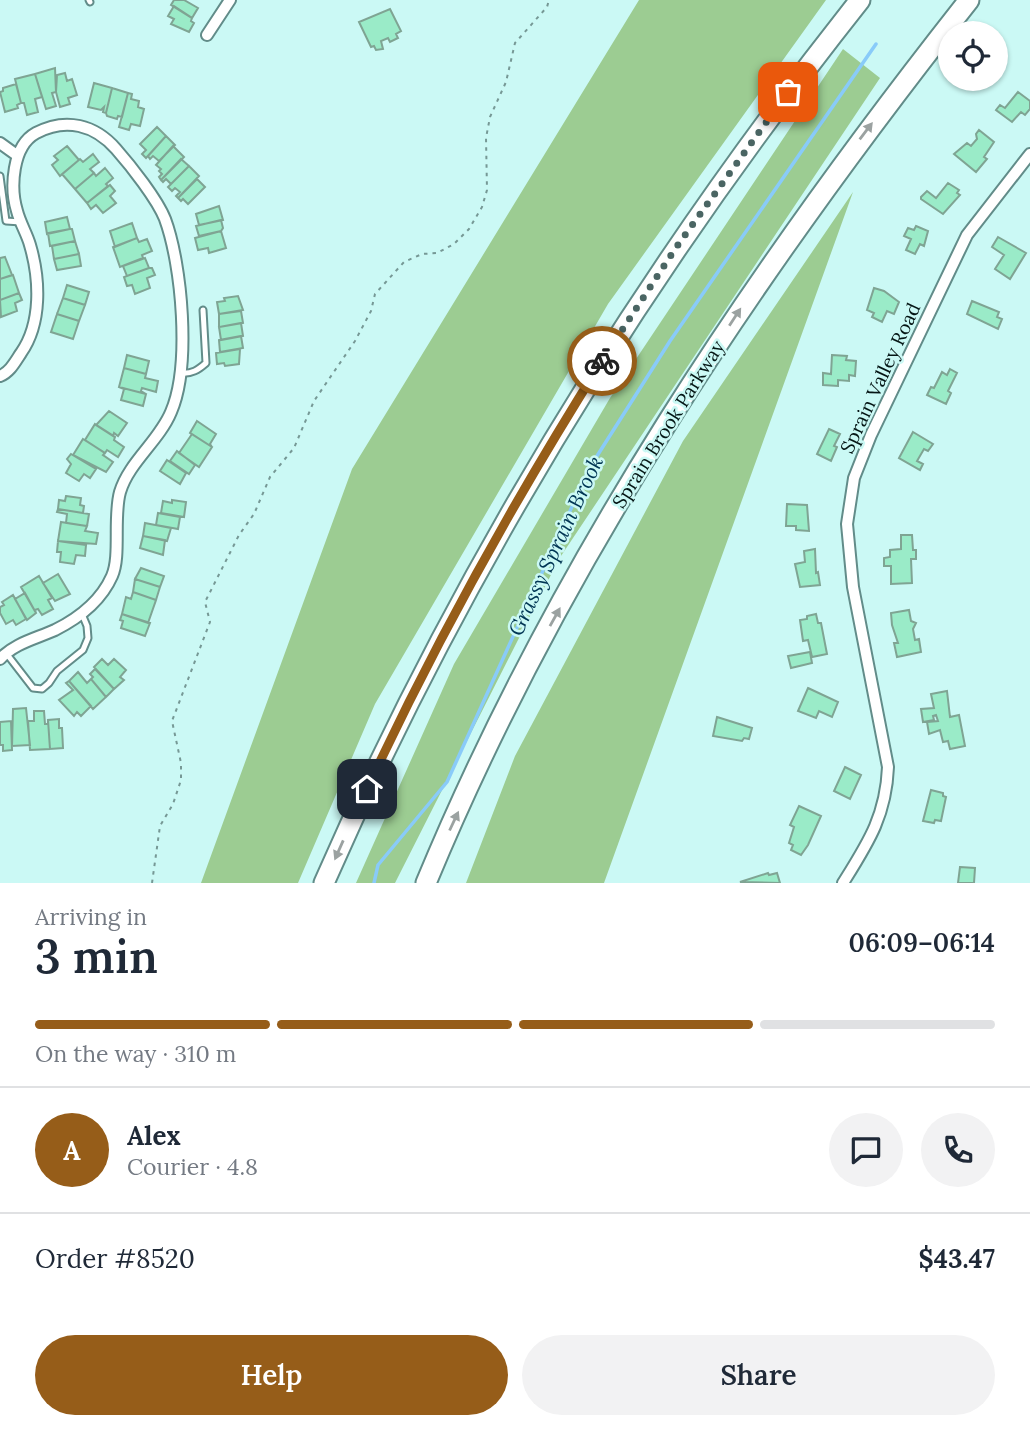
<!DOCTYPE html>
<html lang="en">
<head>
<meta charset="utf-8">
<style>
  :root { --surface:#fff; --page:#f2f2f3; --text:#1f2937; --muted:#747a83; --line:#e0e1e3; --accent:#965d19 }
  body { margin:0; font-family:Lora,serif; background:var(--page); color:var(--text); height:100vh; display:flex; flex-direction:column; font-size:26px; white-space:nowrap }
  * { box-sizing:border-box; margin:0 }
  p { font-size:23px; color:var(--muted) }
  .icon { flex:none; width:38px; height:38px; fill:none; stroke:currentColor; stroke-width:2; stroke-linecap:round; stroke-linejoin:round }
  .map { position:relative; height:883px; overflow:hidden }
  .panel { display:flex; flex-direction:column; background:var(--surface); flex:1 }
  .panel>* { flex:none }
  .fabs { position:absolute; left:938px; top:21px; display:grid; gap:14px }
  .fabs a { display:grid; place-items:center; width:70px; height:70px; border-radius:50%; background:var(--surface); box-shadow:0 2px 5px #0004; font-size:35px }
  .pin { position:absolute; display:grid; place-items:center; width:60px; height:60px; color:#fff; margin:-30px; border-radius:14px; box-shadow:0 4px 10px #0006 }
  .courier { position:absolute; display:grid; place-items:center; width:70px; height:70px; margin:-35px; border:5px solid #965d19; border-radius:50%; background:#fff; color:#222; box-shadow:0 2px 9px #0007 }
  .headline em { font-style:normal; font-weight:600 }
  .headline div { display:flex; flex-direction:column-reverse }
  .headline { display:flex; align-items:center; justify-content:space-between; height:119px; padding:0 35px }
  h1 { font-size:46px; font-weight:600; line-height:52px }
  .bar { display:grid; grid-template-columns:repeat(4,1fr); gap:10px 7px; align-content:center; height:84px; padding:0 35px }
  .bar i { height:9px; border-radius:5px; background:var(--line) }
  .bar .selected { background:var(--accent) }
  .bar p { grid-column:span 4 }
  .line { display:flex; align-items:center; gap:18px; padding:0 35px; border-top:2px solid var(--line) }
  .line div { flex:1 }
  .round { display:grid; place-items:center; flex:none; width:74px; height:74px; border-radius:37px; background:var(--page) }
  .primary-button { display:flex; gap:14px; margin-top:auto; padding:14px 35px }
  .primary-button a { flex:1; height:80px; border-radius:42px; background:var(--accent); color:#fff; font-size:28px; font-weight:600; line-height:80px; text-align:center }
  .primary-button a+a { background:var(--page); color:var(--text) }
  .map>svg:first-child { display:block }
  .forest { fill:#9ccc92 }
  .lines { fill:none; stroke-linecap:round; stroke-linejoin:round }
  .stream { stroke:#89cbf9; stroke-width:3.5 }
  .building { fill:#9aebc8; stroke:#7fa493; stroke-width:2 }
  .service-casing { stroke:#628c89; stroke-width:9 }
  .minor-casing { stroke:#628c89; stroke-width:14 }
  .motorway-casing { stroke:#628c89; stroke-width:23 }
  .path { stroke:#769895; stroke-width:2; stroke-dasharray:3.5 5; stroke-linecap:butt }
  .service { stroke:#fff; stroke-width:5 }
  .minor { stroke:#fff; stroke-width:10 }
  .motorway { stroke:#fff; stroke-width:19 }
  .oneway { fill:#9ba2a1 }
  .done { stroke:#4a6563; stroke-width:7; stroke-dasharray:0 12.6 }
  .route { stroke:#965d19; stroke-width:9 }
  .labels { text-anchor:middle; stroke-width:5; stroke-linejoin:round; paint-order:stroke }
  .street-label { font-size:19px; fill:#051615; stroke:#cbf9f5 }
  .water-label { font-size:21px; font-style:italic; fill:#003553; stroke:#cbf9f5 }
</style>
</head>
<body>
<div class="map">
<svg width="1030" height="883" viewBox="0 0 1030 883">
  <rect width="100%" height="100%" fill="#cbf9f5"/>
  <path class="forest" d="M639 0H826L608 304 375 704 298 883H201L352 469Z
    M843 49 880 78 559 559 395 883H356L454 664 610 398Z
    M853 192 604 883H466L515 756 683 441Z"/>
  <g class="lines">
    <path class="stream" d="M374 883 378 865 447 782 590 467 670 341 876 44"/>
  </g>
  <path class="building" d="M174 0H184L198 8 192 18 171 5Z
    M174 6 192 18 191 21 194 23 189 32 171 24 174 19 168 16Z
    M390 9 401 31 396 34 398 38 390 42 388 38 381 41 383 49 376 50 374 46 371 47 359 22Z
    M55 68 56 92 52 93 56 106 46 109 35 74Z
    M65 73 67 81 72 79 77 95 68 98 70 104 60 107 56 92 57 75Z
    M35 74 42 97 35 99 38 112 27 115 24 103H21L15 79Z
    M94 83 112 88 106 113 103 112 104 107 101 110 88 107Z
    M16 84 21 103 17 105 18 108 5 112 0 92 3 91V88Z
    M112 88 128 93 122 117 118 116 117 119 107 116 106 113Z
    M1018 92 1030 101V109L1025 115 1021 112 1012 122 996 110 1000 105 1005 108Z
    M128 93 132 94 131 99 139 101 138 107 144 109 140 126 131 124 129 130 119 127Z
    M157 127 166 136 146 158 142 154 146 150 140 144Z
    M979 130 994 142 984 157 987 159 976 172 954 154 967 143 971 146 977 139 976 134Z
    M166 136 175 145 159 161 153 156 150 159 148 156Z
    M67 146 79 160 60 176 52 165 58 160 54 156Z
    M173 146 184 157 161 180 159 177 162 174 159 171 161 169 156 165Z
    M93 154 99 162 90 169 94 173 75 189 62 174 80 159 83 162Z
    M181 159 189 166 171 184 166 179 163 182 161 180Z
    M189 166 199 176 178 198 176 196 180 192 175 188 172 191 168 187Z
    M105 168 113 178 106 184 108 186 87 203 75 189 94 173 96 176Z
    M197 179 205 187 188 204 183 199 181 201 178 198Z
    M948 183 959 190 957 193 960 195 943 214 921 199V197L927 191 936 198Z
    M110 185 115 191 110 196 116 203 103 213 96 205 91 209 87 203Z
    M219 206 223 220 199 225 196 214Z
    M67 217 70 229 47 234 45 222Z
    M221 220 223 228 221 231 199 236 196 226Z
    M132 223 137 238 115 247 110 231Z
    M916 226 928 231 924 246 920 244 915 254 906 250 911 239 904 236 908 228 914 230Z
    M70 229H72L75 241 50 246 48 233Z
    M221 231 226 248 209 253 208 248 198 250 195 238Z
    M998 237 1026 253 1010 279 995 269 1004 255 992 247Z
    M137 238 139 242 147 239 152 251 142 255 143 258 120 267 113 247Z
    M75 241 79 254 54 259 52 246Z
    M79 254 81 266 57 270 54 259Z
    M5 257 12 275 0 279V258Z
    M145 258 149 268 127 276 123 266Z
    M149 268H152L155 275 147 278 150 288 135 294 132 285 127 286 124 277Z
    M13 275 19 293 0 300V279Z
    M67 285 89 292 85 305 63 298Z
    M874 288 884 291 899 302 894 314 887 311 882 322 872 317 874 313 867 310Z
    M19 293 22 300 15 303 17 311 1 317 0 300Z
    M238 296 243 310 219 314 217 302 225 301 224 298Z
    M63 298 85 305 79 321 57 314Z
    M972 301 999 312 997 317 1002 319 998 329 967 314Z
    M241 311 243 323 219 327V314Z
    M57 314 79 321 73 339 51 332Z
    M241 323 243 336 221 340 219 327Z
    M241 336 243 348 220 352 219 340Z
    M240 349 239 364 225 366 224 363 217 364 216 353Z
    M127 355 149 361 146 374 124 368Z
    M832 355 847 356 846 360 856 361 855 376 849 375V381L838 380V386L823 385V373L831 374Z
    M124 368 146 374 145 378 158 381 156 392 142 388 141 391 146 394 119 387Z
    M950 369 957 373 948 391 951 393 946 404 927 395 931 387 934 388 942 372 947 375Z
    M119 387 146 394 143 406 121 400 124 389Z
    M109 411 127 423 118 436 114 433 113 436 96 425Z
    M197 421 216 434 210 444 212 447 190 433Z
    M95 424 115 437 114 440 124 447 118 457 107 450 105 453 85 440Z
    M829 429 840 434 834 446 837 447 831 461 817 454Z
    M913 432 933 444 928 451 924 449 917 461 923 464 920 470 899 458Z
    M192 434 212 447 199 467 179 453Z
    M83 439 105 453 103 455 113 462 106 472 73 455Z
    M177 451 195 465 189 474 170 461Z
    M71 454 96 469 90 478 84 474 79 481 66 473 71 464 67 459Z
    M167 460 186 473 180 484 160 471Z
    M66 496 81 498 80 505 84 506 83 513 58 509 59 500 65 501Z
    M172 500 186 502 184 517 161 513 163 501 172 503Z
    M787 504 807 505 809 531 796 530V526H786Z
    M58 509 89 514 87 526 66 523 67 514 57 512Z
    M158 513 180 517 178 529 156 525Z
    M61 522 87 526 85 531 98 533 96 544 58 541Z
    M145 523 171 528 167 541 143 536Z
    M901 535H912L913 550H916V559H911L912 583 891 584V566H884V558L890 557V550L901 549Z
    M143 536 165 540 163 555 140 548Z
    M58 541 86 545 85 556 76 555 74 564 60 562 61 552H57Z
    M815 549 816 573 818 572 820 585 800 587 795 564 805 562 804 551Z
    M141 568 164 576 160 587 135 579Z
    M58 574 70 594 55 601 43 583Z
    M39 576 52 598 48 600 53 609 42 615 38 609 35 610 36 613 21 587Z
    M135 579 160 587 156 600 133 592Z
    M133 592 156 600 148 623 122 614 126 597 131 599Z
    M25 593 36 613 27 620 15 599Z
    M13 595 26 619 16 625 13 620 6 624 0 613V607L4 605 2 602Z
    M909 610 911 621 916 623 913 629 915 640 919 639 921 652 897 657 894 643H898L892 625 891 613Z
    M122 614 150 623 145 636 121 628 123 621 120 620Z
    M816 614 818 623H821L827 654 812 657 808 640 803 641 800 620 807 619V616Z
    M810 652 812 663 791 668 788 656Z
    M102 659 108 665 114 659 126 670 120 677 124 680 114 689 94 667Z
    M95 669 114 689 106 697 91 679 93 677 90 674Z
    M78 672 87 683 91 679 106 697 93 709 69 681Z
    M69 681 91 706 81 716 77 712 74 716 59 700 73 690 66 683Z
    M808 688 838 702 832 717 819 711 816 718 798 711Z
    M947 691 950 717 959 715 965 746 950 749 948 741 943 742 940 730 929 734 927 722 938 721 936 715 933 716 934 720 923 722 921 709 934 708 931 694Z
    M26 708 30 745 12 746 13 709Z
    M34 711H44L45 724H48V720L50 749 30 750 28 721H34Z
    M717 717 752 728 749 739 744 738 742 741 713 736Z
    M59 719V728H62L63 748 50 749 48 720Z
    M11 721 12 750 3 751V745H0V722Z
    M845 767 861 775 850 799 834 791Z
    M931 790 943 793V796L946 797 941 821 935 820 934 823 923 821Z
    M799 806 821 816 808 845 801 855 791 850 793 845 789 843 794 827 790 825Z
    M960 867 975 868 974 883H958Z
    M768 873 769 875 777 873 780 883 740 882Z"/>
  <g class="lines">
    <g class="service-casing">
      <path id="service" d="M89 0 90 2
        M0 176 6 221 21 222
        M181 373C192 374 198 370 206 363L203 310
        M6 653 33 688 42 689 49 683 57 671 83 650 88 638 87 626 82 614"/>
    </g>
    <g class="minor-casing">
      <path id="minor" d="M207 35 230 0
        M0 143 18 156
        M0 376C10 372 15 362 21 353 42 323 40 279 30 245 27 234 20 223 17 211 10 188 12 146 36 133 66 117 95 125 116 149 131 166 157 199 165 219 182 265 191 366 171 412 159 441 129 462 120 492 113 517 121 556 112 576 101 601 79 618 55 630 35 639 15 643 0 659
        M843 883C868 843 886 816 888 767L853 587 847 524 854 478 871 435 967 235 1030 154"/>
    </g>
    <g class="motorway-casing">
      <path id="motorway" d="M324 883C463 566 645 271 860 0
        M426 883C559 562 755 271 969 0"/>
    </g>
    <path class="path" d="M152 883 160 826 173 804 181 780V763L172 721 210 622 205 602 239 535 254 514 270 477 294 448 314 401 355 341 371 311 375 294 404 262 422 254 437 253 454 244 469 229 482 207 487 190 486 138 490 117 506 82 515 43 547 7 549 0"/>
    <use href="#service" class="service"/>
    <use href="#minor" class="minor"/>
    <use href="#motorway" class="motorway"/>
  </g>
  <defs><path id="oneway-solid" d="M-6-.8H1V-3.2L6.5 0L1 3.2V.8H-6Z" transform="scale(1.75)"/></defs>
  <g class="oneway">
    <use href="#oneway-solid" transform="translate(866 131) rotate(-53)"/>
    <use href="#oneway-solid" transform="translate(735 317) rotate(-57)"/>
    <use href="#oneway-solid" transform="translate(555 617) rotate(-61)"/>
    <use href="#oneway-solid" transform="translate(454 821) rotate(-65)"/>
    <use href="#oneway-solid" transform="translate(339 850) rotate(114)"/>
  </g>
  <g class="lines">
    <path class="done" d="M602 361 675 249 788 92"/>
    <path class="route" d="M367 789C436 641 515 499 602 361"/>
  </g>
  <g class="labels">
    <g class="street-label">
      <text transform="translate(880 378) rotate(-65)" y="7">Sprain Valley Road</text>
      <text transform="translate(668 424) rotate(-58)" y="7">Sprain Brook Parkway</text>
    </g>
    <g class="water-label">
      <text transform="translate(556 546) rotate(-65)" y="7">Grassy Sprain Brook</text>
    </g>
  </g>
</svg>
<div class="fabs">
<a><svg class="icon" aria-label="locate" viewBox="0 0 24 24"><circle cx="12" cy="12" r="6"/><path d="M12 2v4M12 18v4M2 12h4M18 12h4"/></svg></a>
</div>
<div class="pin" style="left:788px;top:92px;background:#ea580c"><svg class="icon" aria-label="bag" viewBox="0 0 24 24"><path d="M5 8h14l-1 12H6zM9 8a3 3 0 0 1 6 0"/></svg></div>
<div class="pin" style="left:367px;top:789px;background:#1f2937"><svg class="icon" aria-label="home" viewBox="0 0 24 24"><path d="M3 11l9-7 9 7M6 9v11h12V9"/></svg></div>
<div class="courier" style="left:602px;top:361px"><svg class="icon" aria-label="bike" viewBox="0 0 24 24"><circle cx="6" cy="16" r="4"/><circle cx="18" cy="16" r="4"/><path d="M6 16l4-8h5l3 8M10 8l3 8H6M13 5h3"/></svg></div>
</div>
<section class="panel">
<div class="headline"><div><h1>3 min</h1><p>Arriving in</p></div><em>06:09–06:14</em></div>
<div class="bar"><i class="selected"></i><i class="selected"></i><i class="selected"></i><i></i><p>On the way · 310 m</p></div>
<div class="line" style="height:126px"><b class="round" style="background:var(--accent);color:#fff">A</b><div><b>Alex</b><p>Courier · 4.8</p></div><a class="round"><svg class="icon" aria-label="chat" viewBox="0 0 24 24"><path d="M4 5h16v11H9l-5 4z"/></svg></a><a class="round"><svg class="icon" aria-label="phone" viewBox="0 0 24 24"><path d="M5 4h4l2 5-3 2q2 4 5 5l2-3 5 2v4C11 20 4 13 5 4z"/></svg></a></div>
<div class="line" style="height:91px"><div>Order #8520</div><b>$43.47</b></div>
<div class="primary-button"><a>Help</a><a>Share</a></div>
</section>
</body>
</html>
